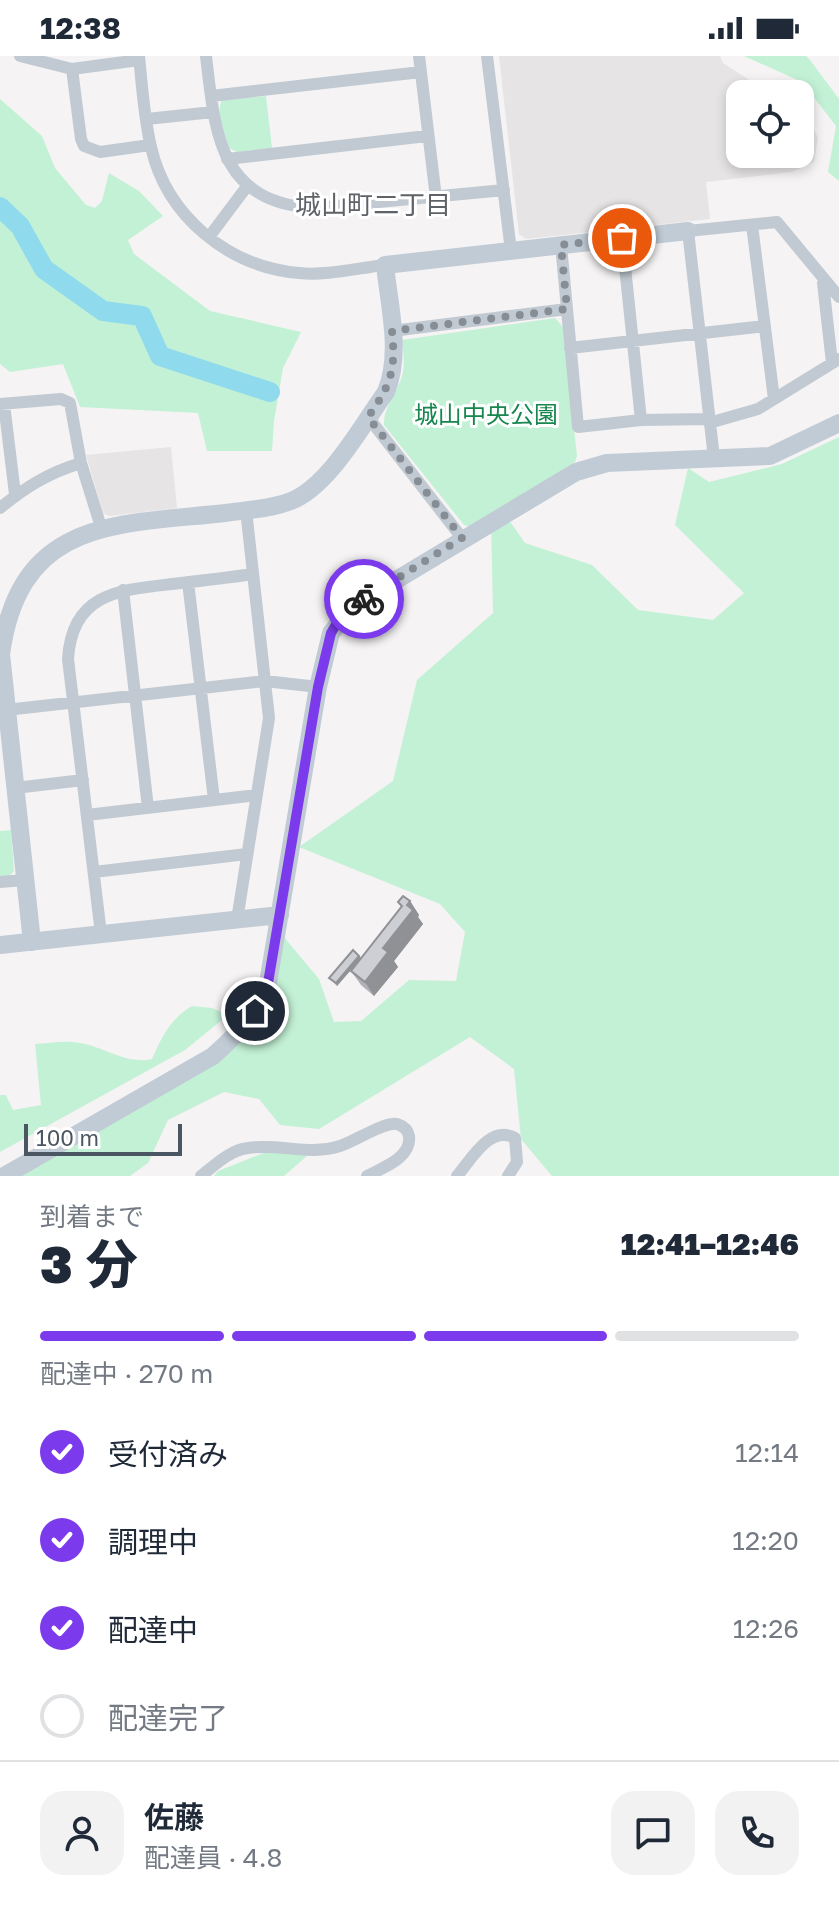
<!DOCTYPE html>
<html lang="ja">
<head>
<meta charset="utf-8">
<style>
  :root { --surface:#fff; --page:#f2f2f3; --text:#1f2937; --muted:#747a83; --line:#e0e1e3; --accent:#7c3aed }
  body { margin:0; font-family:"Golos Text","Noto Sans JP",sans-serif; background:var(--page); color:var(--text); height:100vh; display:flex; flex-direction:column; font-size:30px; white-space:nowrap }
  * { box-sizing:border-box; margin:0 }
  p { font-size:26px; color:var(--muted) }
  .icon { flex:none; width:44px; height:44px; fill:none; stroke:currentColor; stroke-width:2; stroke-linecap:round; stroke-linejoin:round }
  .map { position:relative; height:1120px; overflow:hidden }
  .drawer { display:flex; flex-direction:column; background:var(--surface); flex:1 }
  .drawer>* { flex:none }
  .fabs { position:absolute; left:726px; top:24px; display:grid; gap:16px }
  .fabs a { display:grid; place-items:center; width:88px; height:88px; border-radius:16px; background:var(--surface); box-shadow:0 4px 12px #0003; font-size:40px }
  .scale { position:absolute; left:24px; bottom:20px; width:158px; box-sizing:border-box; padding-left:8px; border:4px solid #4a5661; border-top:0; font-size:22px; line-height:28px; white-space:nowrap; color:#4a5661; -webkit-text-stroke:6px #fff; paint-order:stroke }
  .pin { position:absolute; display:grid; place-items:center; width:68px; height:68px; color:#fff; margin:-34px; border:4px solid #fff; border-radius:50%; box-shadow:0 2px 8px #0007 }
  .courier { position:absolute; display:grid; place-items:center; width:80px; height:80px; margin:-40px; border:6px solid #7c3aed; border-radius:50%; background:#fff; color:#222; box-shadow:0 2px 10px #0007 }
  .head em { font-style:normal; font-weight:800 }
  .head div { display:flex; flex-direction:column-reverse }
  .head { display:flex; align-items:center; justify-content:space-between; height:136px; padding:0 40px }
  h1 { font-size:52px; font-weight:800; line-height:60px }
  .bar { display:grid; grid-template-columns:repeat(4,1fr); gap:12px 8px; align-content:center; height:96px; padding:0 40px }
  .bar i { height:10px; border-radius:6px; background:var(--line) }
  .bar .current { background:var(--accent) }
  .bar p { grid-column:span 4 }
  .line { display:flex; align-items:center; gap:20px; padding:0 40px; border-top:2px solid var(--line) }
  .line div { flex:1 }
  .round { display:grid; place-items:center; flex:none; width:84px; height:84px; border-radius:24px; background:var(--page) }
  ol { padding:0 40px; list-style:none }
  li { display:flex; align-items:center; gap:24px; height:88px }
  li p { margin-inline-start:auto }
  li .icon { padding:8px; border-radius:50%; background:var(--accent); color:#fff; stroke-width:4 }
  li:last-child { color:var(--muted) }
  li i { width:44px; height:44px; border:4px solid var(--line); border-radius:50% }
  .status { display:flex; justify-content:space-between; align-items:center; height:56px; padding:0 40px; background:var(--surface); direction:ltr }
  .status svg { height:22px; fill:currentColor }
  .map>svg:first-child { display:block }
  .education { fill:#e6e4e5 }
  .green { fill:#c3f1d5 }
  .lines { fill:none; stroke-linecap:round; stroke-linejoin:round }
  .river { stroke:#90daee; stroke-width:20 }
  .street { stroke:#c1cad2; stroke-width:12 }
  .secondary { stroke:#c1cbd6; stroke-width:18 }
  .wall { fill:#b0b2b7 }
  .shaded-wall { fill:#909195 }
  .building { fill:#cdcfd5; stroke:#909195; stroke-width:2 }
  .done { stroke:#868d94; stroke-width:8; stroke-dasharray:0 14.4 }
  .route { stroke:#7c3aed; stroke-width:10 }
  .labels { text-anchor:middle; stroke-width:6; stroke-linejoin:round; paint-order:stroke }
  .park-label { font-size:24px; fill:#17864f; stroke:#fff }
  .neighbourhood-label { font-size:26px; fill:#5f6368; stroke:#fff }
</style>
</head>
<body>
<div class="status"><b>12:38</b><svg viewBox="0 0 49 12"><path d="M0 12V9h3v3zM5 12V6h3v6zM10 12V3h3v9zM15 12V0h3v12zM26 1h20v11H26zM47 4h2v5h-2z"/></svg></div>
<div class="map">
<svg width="839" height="1120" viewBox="0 0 839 1120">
  <rect width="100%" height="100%" fill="#f5f3f3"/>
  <path class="education" d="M499 0H720L723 7 771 38H740V98H800V45L818 82 814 106 792 116 706 126 710 163 526 183 519 178Z
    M171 391 177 452 109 460 103 457 86 399Z"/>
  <path class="green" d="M744 0H806L810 4 839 43V125L828 116 836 70 802 26Z
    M266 40 272 92 237 96 229 92C225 78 215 58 222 44Z
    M0 43 42 80 55 112 86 149 95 152 102 145 109 117 139 135 163 160 128 184 134 198 210 255 301 276 283 312 274 365 272 395H207L198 357 80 351 63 308 10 316 0 308Z
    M555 262 563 271 577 400 575 406 470 471 464 469 384 369C383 351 399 335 403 316 405 306 403 294 402 284Z
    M839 381V1120H552L521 1083 514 1013 470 981 319 1073 280 1069 259 1043 224 1036 168 1064 148 1107 130 1120H0L240 983 283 880 319 923 334 966 361 965 409 924 456 925 465 876 440 848 299 791 393 725 417 624 493 557 491 462 504 457 525 487 592 509 638 554 713 564 744 537 675 469 688 412 709 426 782 408Z
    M11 774 14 815 9 820 0 822V775Z
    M192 950 212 952 228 959 185 994 0 1096V1039H6L13 1054 41 1049 35 988C50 987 65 984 80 987 105 991 127 1009 152 1003 162 981 170 963 192 950Z
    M274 1093 308 1099 284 1120H214L218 1115Z"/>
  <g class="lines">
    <path class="river" d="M0 151 20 170 44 213 103 255 142 260 160 300 270 336"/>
    <path class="street" d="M20 0 72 13 139 4
      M139 0C142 30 144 62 151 91 167 161 229 211 299 217 327 220 357 212 385 209
      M206 0C215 77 219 148 316 152L504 134
      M419 0 436 142
      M487 0 511 195
      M72 13 81 83 84 90 100 96 150 89
      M211 40 421 16
      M147 63 213 56
      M227 103 427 80
      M752 169 774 343
      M209 181 248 129
      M622 182 641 364
      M561 189 578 371 641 364 709 363
      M823 227 832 307
      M392 275 567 253
      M570 292 765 270
      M0 348 61 343 70 347 81 407 101 471
      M4 348 15 438
      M368 361 462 482
      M709 367 758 353 839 303
      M714 402 688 175 777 166 839 241
      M0 452C26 431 48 417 81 407
      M188 526 214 744
      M123 534 148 752
      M6 654 265 625 318 631
      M15 732 83 724
      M87 759 257 739
      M94 816 247 798
      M0 826 25 824
      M237 864 269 662 246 454
      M101 878 68 603C72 537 119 534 172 528 199 525 226 522 253 518
      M201 1120C215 1109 230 1094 248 1092 279 1087 309 1100 340 1090 354 1086 383 1066 397 1068 403 1070 408 1074 409 1080 412 1102 382 1112 367 1120
      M457 1120C471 1104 490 1068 515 1082L517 1106 508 1120"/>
    <path class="secondary" d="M32 886 1 598C20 462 116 469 225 457 247 454 271 453 291 445 329 430 362 369 386 336 402 297 389 250 385 209L688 175
      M0 889 280 859
      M4 1120 213 1000C241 975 252 962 268 927L318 631 331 577 353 550 576 416 607 407 770 400 839 367"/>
  </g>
  <path class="wall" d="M410 845 419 859 418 861 423 868 394 905 398 911 374 940 361 929 351 915 359 905 337 930 329 922 359 900 361 902 401 851 398 846Z"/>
  <path class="shaded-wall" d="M410 845 419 859 418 861 423 868 394 905 398 911 374 940 365 926Z
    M359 900 361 902 337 930 336 927Z"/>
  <path class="building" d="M403 840 410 845 407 849 413 854 383 892 388 896 365 926 351 915 402 850 398 846Z
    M353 894 359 900 336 927 329 922Z"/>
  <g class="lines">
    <path class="done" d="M364 543 462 482 368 361C391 329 396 314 392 275L567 253 561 189 622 182"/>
    <path class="route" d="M255 955 268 927 318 631 331 577 340 562 364 543"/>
  </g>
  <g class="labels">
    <g class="park-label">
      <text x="486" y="367">城山中央公園</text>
    </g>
    <g class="neighbourhood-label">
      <text x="373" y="158">城山町二丁目</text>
    </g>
  </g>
</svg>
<div class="fabs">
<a><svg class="icon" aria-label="locate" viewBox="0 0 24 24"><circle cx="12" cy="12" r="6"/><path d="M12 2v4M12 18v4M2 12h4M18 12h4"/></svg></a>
</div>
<div class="scale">100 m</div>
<div class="pin" style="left:622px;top:182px;background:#ea580c"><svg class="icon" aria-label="bag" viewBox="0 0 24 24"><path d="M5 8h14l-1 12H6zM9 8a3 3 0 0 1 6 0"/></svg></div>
<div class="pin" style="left:255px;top:955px;background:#1f2937"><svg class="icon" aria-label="home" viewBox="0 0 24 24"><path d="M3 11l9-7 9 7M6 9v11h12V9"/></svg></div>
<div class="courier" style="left:364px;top:543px"><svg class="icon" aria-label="bike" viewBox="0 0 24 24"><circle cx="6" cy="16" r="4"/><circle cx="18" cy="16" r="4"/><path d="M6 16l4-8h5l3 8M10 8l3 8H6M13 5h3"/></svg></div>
</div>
<section class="drawer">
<div class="head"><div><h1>3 分</h1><p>到着まで</p></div><em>12:41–12:46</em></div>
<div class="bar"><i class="current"></i><i class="current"></i><i class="current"></i><i></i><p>配達中 · 270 m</p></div>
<ol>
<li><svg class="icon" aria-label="check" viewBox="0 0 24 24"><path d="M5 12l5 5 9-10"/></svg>受付済み<p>12:14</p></li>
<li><svg class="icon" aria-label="check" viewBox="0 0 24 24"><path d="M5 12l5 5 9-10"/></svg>調理中<p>12:20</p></li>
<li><svg class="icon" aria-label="check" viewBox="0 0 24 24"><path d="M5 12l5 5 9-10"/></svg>配達中<p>12:26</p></li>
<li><i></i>配達完了</li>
</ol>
<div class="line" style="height:144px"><a class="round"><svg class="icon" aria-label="person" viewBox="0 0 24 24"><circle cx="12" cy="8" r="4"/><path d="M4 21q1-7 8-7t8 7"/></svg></a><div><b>佐藤</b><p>配達員 · 4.8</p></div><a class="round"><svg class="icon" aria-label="chat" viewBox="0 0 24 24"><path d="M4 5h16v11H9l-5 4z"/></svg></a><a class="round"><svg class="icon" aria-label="phone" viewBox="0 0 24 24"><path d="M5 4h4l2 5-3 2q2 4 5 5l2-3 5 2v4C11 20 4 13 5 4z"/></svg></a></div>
</section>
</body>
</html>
